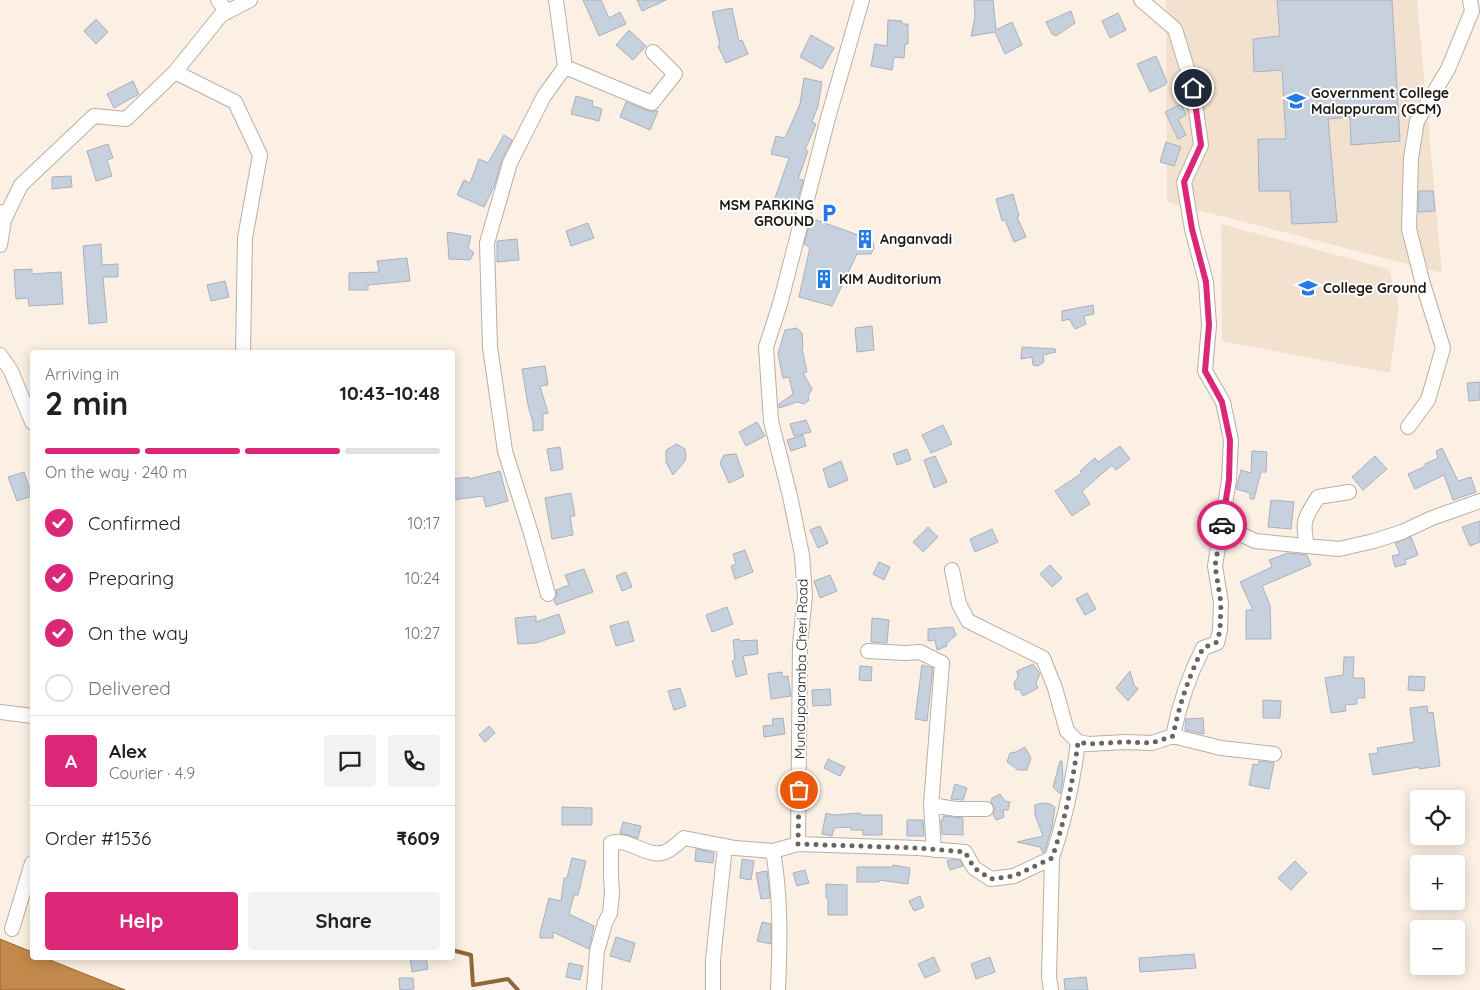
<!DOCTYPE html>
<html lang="en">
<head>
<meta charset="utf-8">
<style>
  :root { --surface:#fff; --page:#f2f2f2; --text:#202124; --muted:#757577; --line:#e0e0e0; --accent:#db2777 }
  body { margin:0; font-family:Quicksand,sans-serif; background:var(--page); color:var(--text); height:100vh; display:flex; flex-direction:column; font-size:19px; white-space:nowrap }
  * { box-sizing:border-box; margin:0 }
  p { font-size:16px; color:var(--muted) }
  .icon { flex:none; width:28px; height:28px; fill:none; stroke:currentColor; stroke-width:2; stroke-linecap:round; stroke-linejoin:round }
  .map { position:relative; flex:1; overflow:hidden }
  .panel { position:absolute; left:30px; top:350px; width:425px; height:610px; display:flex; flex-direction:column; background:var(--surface); border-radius:5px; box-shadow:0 2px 12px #0003 }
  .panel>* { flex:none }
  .buttons { position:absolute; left:1410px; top:790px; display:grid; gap:10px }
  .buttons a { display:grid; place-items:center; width:55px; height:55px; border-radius:5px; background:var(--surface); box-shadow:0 2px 12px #0003; font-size:25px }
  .pin { position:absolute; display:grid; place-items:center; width:42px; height:42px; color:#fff; margin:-21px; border:2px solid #fff; border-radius:50%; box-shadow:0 1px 5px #0007 }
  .courier { position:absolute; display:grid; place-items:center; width:50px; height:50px; margin:-25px; border:4px solid #db2777; border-radius:50%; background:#fff; color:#222; box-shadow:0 1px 6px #0007 }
  .summary em { font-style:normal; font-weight:800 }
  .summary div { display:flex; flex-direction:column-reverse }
  .summary { display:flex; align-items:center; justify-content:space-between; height:85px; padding:0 15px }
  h1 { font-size:32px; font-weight:800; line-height:38px }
  .bar { display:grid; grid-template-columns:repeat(4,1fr); gap:8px 5px; align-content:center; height:60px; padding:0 15px }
  .bar i { height:6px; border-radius:4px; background:var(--line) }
  .bar .active { background:var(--accent) }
  .bar p { grid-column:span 4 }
  .line { display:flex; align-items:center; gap:12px; padding:0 15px; border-top:1px solid var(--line) }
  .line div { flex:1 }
  .round { display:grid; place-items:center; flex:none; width:52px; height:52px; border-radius:5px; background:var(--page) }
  ol { padding:0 15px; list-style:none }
  li { display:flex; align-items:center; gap:15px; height:55px }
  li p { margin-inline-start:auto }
  li .icon { padding:5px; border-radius:50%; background:var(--accent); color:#fff; stroke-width:4 }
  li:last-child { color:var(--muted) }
  li i { width:28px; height:28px; border:2px solid var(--line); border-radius:50% }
  .primary-button { display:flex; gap:10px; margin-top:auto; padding:10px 15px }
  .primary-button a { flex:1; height:58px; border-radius:5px; background:var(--accent); color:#fff; font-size:20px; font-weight:800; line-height:58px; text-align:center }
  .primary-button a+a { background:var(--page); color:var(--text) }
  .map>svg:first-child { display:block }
  .built { fill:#f3e1cf }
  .water { fill:#c2894b; stroke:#90673a }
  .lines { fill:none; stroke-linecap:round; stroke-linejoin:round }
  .stream { stroke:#90673a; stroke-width:4 }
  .building { fill:#c7d1de; stroke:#a8b1be }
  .street-casing { stroke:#bbafa3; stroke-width:16 }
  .street { stroke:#fff; stroke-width:14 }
  .done { stroke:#6b645c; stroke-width:5; stroke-dasharray:0 9 }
  .route { stroke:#db2777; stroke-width:6 }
  .labels { text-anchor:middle; stroke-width:4; stroke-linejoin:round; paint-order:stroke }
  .poi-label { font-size:14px; font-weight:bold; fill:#1d1914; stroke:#fff; text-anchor:start }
  .street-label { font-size:14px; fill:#1d1914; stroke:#fff }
</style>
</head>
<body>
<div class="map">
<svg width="1480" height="990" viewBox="0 0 1480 990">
  <rect width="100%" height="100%" fill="#fcefe3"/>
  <path class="built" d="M1166 0H1417L1442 273 1167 202Z
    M1221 224 1389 269 1399 307 1390 373 1222 341Z"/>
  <path class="water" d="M0 939 32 952V958H45L125 990H0Z"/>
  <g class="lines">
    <path class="stream" d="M452 950 471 955 473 985 508 979 518 990"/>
  </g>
  <path class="building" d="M583 0H601L609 18 620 12 626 24 599 36Z
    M637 0H666L642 11Z
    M974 0H993L996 30 1012 22 1022 45 1005 54 995 32 971 36 975 17Z
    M1277 0H1392L1400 141 1351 145 1350 117 1328 119 1337 222 1292 224 1290 191H1259L1258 139H1286L1282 70 1254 72 1253 39 1280 36Z
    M732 8 739 41 742 40 748 54 726 63 718 46 720 45 712 12Z
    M1071 11 1075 23 1056 36 1052 34 1046 22Z
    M1118 13 1126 30 1110 38 1102 21Z
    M96 19 108 32 96 44 84 31Z
    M888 20 902 21V24H908V44H905L904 58 894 57 892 70 871 66 875 44 887 46Z
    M629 30 646 46 633 60 616 45Z
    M811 35 834 48 822 69 800 57Z
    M1156 56 1167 82 1165 84V85L1150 92 1137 64Z
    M804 78 822 82 818 106 812 122 816 124 805 150 808 151 798 179 803 180 796 206 775 198 789 158 771 154 776 136 785 138 800 104Z
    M133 81 139 94 114 108 107 94Z
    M576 96 593 101 592 106 602 109 599 121 571 114Z
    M626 102 649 111H658L650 130 620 117Z
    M1181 104 1186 115 1178 119 1186 135 1178 139 1165 112Z
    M504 135 512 140 502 159 495 184 484 207 457 195 464 180 470 183 479 159 488 163Z
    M1166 142 1181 147 1174 166 1160 162Z
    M108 144 113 158 107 160 112 176 96 181 87 151Z
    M71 176 72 187 52 189V177Z
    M1419 191H1433L1435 211 1418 212Z
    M1013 194 1019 216 1017 217 1026 237 1014 242 1005 220 1002 221 996 199Z
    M811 218 858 235V230L871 231 874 248 871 254H857L832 306 799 297 810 247 804 244Z
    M588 223 594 238 571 246 566 231Z
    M447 232 471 236 468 248 474 253 470 260 449 259Z
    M517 239 519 260 497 262V241Z
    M101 244 102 265 118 264V277H103L107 322 89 324 83 246Z
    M407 258 410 281 368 285V290H349V273L379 272 377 261Z
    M32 269V274L61 272 63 304 29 306 28 298 16 299 14 270Z
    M225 281 229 297 211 301 207 285Z
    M1093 305 1094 314 1084 316 1086 324 1075 329 1069 319 1062 321V311Z
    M872 326 874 350 857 352 855 328Z
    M797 328 802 333 803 347 802 348 807 372 803 373 812 389 808 396 809 400 804 404 797 402 779 408V404L793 394 789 377 783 378 778 354 785 330Z
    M1022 347 1055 349 1056 352 1043 355 1044 362 1038 366 1033 365 1032 357 1021 359Z
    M545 366 548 385 540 386 548 413 543 414V430L533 431V423L528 405 522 369Z
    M1480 382V400L1469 401 1467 383Z
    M806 420 811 432 794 436 790 424Z
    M757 422 765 436 746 446 739 432Z
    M943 425 952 444 931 453 922 435Z
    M803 435 806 446 791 451 787 440Z
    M677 444 685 449 686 455 685 461 673 475 666 462V450Z
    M1120 446 1130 459 1116 470 1112 465 1082 491 1090 504 1072 516 1055 491 1082 473 1080 471 1095 458 1098 462Z
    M560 447 563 469 551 471 547 449Z
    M1442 448 1458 481 1471 477 1476 492 1453 500 1444 475 1415 489 1408 474 1426 466 1425 464 1438 458 1436 451Z
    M907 449 911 460 897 465 893 454Z
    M1252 451 1267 452 1266 472H1261L1254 499H1250V493L1236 489 1241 470 1251 473Z
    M736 454 744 476 729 483 720 463 724 455Z
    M935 456 947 482 934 488 924 460Z
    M1375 456 1387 469 1363 490 1352 477Z
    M841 461 848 480 829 488 823 469Z
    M500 471 508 501 486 507 483 496 452 500V479L469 477V479Z
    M24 472 32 496 17 501 8 477Z
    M571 493 575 516H570L573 535 552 539 545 498Z
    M1271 500 1294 502 1291 529 1268 527Z
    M1480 521V542L1470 546 1462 527Z
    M820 526 828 543 818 548 810 530Z
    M928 527 938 537 923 552 913 542Z
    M992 529 998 542 975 552 970 539Z
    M1411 537 1418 555 1405 560 1406 564 1395 567 1392 556 1400 554 1395 543Z
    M745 550 753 572 735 579 731 566 736 564 733 554Z
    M1288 553 1307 555 1311 565 1262 586 1270 605 1271 639H1246V610H1253L1240 582 1272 567 1269 560Z
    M879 562 890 567 884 580 873 574Z
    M1050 565 1062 578 1052 587 1040 574Z
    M584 569 593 592 556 605 554 600 557 596 556 590 569 585 565 575Z
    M626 572 632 587 622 591 616 576Z
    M830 575 837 591 820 598 814 581Z
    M1087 593 1096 609 1085 615 1076 599Z
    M727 607 733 624 712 632 706 615Z
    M559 614 565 633 536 643 518 644 515 618 536 616V622Z
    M872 618 889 620 887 643 871 642Z
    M628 621 634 641 616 646 610 626Z
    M953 627 956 635 946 644 947 646 937 650 935 640 928 641V629Z
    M739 639 740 641 757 640 758 654 743 656 747 674 736 677 732 661H735L733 640Z
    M1344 657H1354L1353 678H1364L1365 698H1357V704L1345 705 1346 711 1331 713 1325 678 1343 675Z
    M1033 664 1040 674 1036 683 1038 688 1023 696 1020 690 1015 689 1014 683 1018 677 1017 671Z
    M922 665 933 668 927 721 915 719Z
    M860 666 872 667 871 681 859 680Z
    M1130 671 1134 685 1138 689 1128 701 1116 688Z
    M782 672V677L788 676 791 696 771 699 768 674Z
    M1409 676 1425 677 1424 691 1408 690Z
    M680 688 686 706 674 710 668 691Z
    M830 689 831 705 813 706 812 690Z
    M1263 700 1281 701 1280 718H1263Z
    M1427 706 1428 713 1433 712 1440 766 1419 769V767L1373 775 1369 754 1378 753 1377 748 1414 742 1410 708Z
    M783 718 785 734 764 737 763 726 773 725 772 719Z
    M1203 718 1204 734 1185 730 1186 719Z
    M489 726 495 733 485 742 479 735Z
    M1025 747 1031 758 1027 770H1018L1007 762 1010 753 1016 752Z
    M828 759 845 767 840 776 824 768Z
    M1060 761H1062L1063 781 1060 794 1053 787Z
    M1259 761 1274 763 1269 789 1249 785 1253 764 1258 765Z
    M955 784 967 788 963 800 951 799Z
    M1000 794 1005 801 1010 802 1008 810H1003L1004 817 996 820 993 814 995 809 991 802 992 798Z
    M1042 803 1050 804 1055 807 1052 827 1045 851 1043 853 1040 847 1017 842 1043 836 1035 815V805Z
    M562 807 592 808V825H562Z
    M826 813 833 815 860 813 861 815H882V835H863V830H851V827L834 828 832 836 822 834Z
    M943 816 963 818V835L942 834 941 820H943Z
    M907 820H923L924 836H907Z
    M623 822 641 826 638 838 620 833Z
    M696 849 714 853 713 863 695 861Z
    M572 858 586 861 578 895H574L569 914 594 926 589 949 553 932V938H540V933L549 898 561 901 564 878H567Z
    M742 859 754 861 751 880 740 878Z
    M951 860H960L963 866 950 870 947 861Z
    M1295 861 1307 873 1291 890 1278 878Z
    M893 865 910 868 908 884 879 880V882H857V867H893Z
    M805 870 809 883 797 886 793 873Z
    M767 871 770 898 761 899 756 873Z
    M826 884 847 885V915H828V899L826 898Z
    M920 896 924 907 914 911 909 901Z
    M762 922 771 924V944L757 941Z
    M616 937 635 943 630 962 610 956Z
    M1194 954 1196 968 1140 972 1139 958Z
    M934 957 940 971 925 978 918 964Z
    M990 957 995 972 976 979 971 964Z
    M410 958H426L428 969 412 972Z
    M569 963 583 966 580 980 566 977Z
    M1086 977 1088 990H1065L1064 979Z
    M399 978H413L414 989 400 990Z"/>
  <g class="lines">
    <g class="street-casing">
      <path id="street" d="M218 0 227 12
        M565 67 652 103 675 74 653 52
        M175 72 235 102 260 155 245 238 243 352
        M4 220 21 185 94 116 126 119 175 72 221 15 250 0
        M0 245 4 220 0 212
        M0 355 11 371 32 422
        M1408 427 1428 400 1443 348 1423 284 1409 229 1411 158 1417 121 1448 69 1472 11 1470 0
        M1222 525 1255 541 1339 549 1374 541 1402 532 1432 518 1480 501
        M1307 546C1302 521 1304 519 1318 497L1349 492
        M952 570 959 604 968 621 1043 658 1055 688 1067 731 1078 742
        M548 594 531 533 505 451 490 347 487 243 510 163 544 96 565 67 556 0
        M868 651 905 653 920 652 942 663 931 805 934 850
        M0 712 32 716
        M1173 736 1221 748 1274 754
        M931 805 956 809H986
        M798 844 800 644 805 596 802 555 790 496 771 421 766 347 780 304 828 118 862 0
        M773 851C781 897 780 943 778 990
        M12 929 32 863
        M594 990 597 951 605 923 610 913 612 893 611 877V843C629 837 648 859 665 852 671 850 678 843 684 838L735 848 773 851 798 844 918 848 965 852 974 868 991 879 1014 876 1052 858C1065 820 1073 782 1078 742L1089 744 1126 742 1152 743 1173 736C1179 705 1189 676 1203 648L1217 643 1220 630 1221 603 1215 566 1229 480 1231 440 1223 402 1205 371 1209 325 1206 282 1192 229 1184 182 1201 145 1193 88 1175 29 1141 0
        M713 990V960L725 846
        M1051 990 1049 977 1052 858"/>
    </g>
    <use href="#street" class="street"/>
  </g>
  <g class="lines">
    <path class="done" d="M799 790 798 844 918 848 965 852 974 868 991 879 1014 876 1052 858C1065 820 1073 782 1078 742L1089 744 1126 742 1152 743 1173 736C1179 705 1189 676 1203 648L1217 642 1220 630 1221 603 1215 566 1222 525"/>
    <path class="route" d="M1193 88 1201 145 1184 182 1192 229 1206 282 1209 325 1205 371 1222 402 1230 440 1229 480 1222 525"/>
  </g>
  <defs>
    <g id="university-bare" transform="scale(1.5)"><path d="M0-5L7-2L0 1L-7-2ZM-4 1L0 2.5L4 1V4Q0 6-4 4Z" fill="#257be5" stroke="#fff" stroke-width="2.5" paint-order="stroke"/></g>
    <g id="parking-bare" transform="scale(1.5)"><path d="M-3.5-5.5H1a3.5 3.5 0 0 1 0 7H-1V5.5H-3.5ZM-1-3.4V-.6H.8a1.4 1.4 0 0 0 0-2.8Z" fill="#257be5" stroke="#fff" stroke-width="2.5" paint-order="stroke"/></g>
    <g id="building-bare" transform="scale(1.5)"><path d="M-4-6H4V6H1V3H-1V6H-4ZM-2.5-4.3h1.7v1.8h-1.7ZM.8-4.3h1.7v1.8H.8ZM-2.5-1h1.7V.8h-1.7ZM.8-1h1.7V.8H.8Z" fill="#257be5" stroke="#fff" stroke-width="2.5" paint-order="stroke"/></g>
  </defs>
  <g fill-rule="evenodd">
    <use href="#university-bare" x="1296" y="101"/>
    <use href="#parking-bare" x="829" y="213"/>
    <use href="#building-bare" x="865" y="239"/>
    <use href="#building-bare" x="824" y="279"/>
    <use href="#university-bare" x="1308" y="288"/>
  </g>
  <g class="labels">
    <g class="poi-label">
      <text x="1311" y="98">Government College<tspan x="1311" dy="16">Malappuram (GCM)</tspan></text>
      <text x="814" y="210" text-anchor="end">MSM PARKING<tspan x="814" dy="16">GROUND</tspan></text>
      <text x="880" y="244">Anganvadi</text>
      <text x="839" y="284">KIM Auditorium</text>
      <text x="1323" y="293">College Ground</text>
    </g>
    <g class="street-label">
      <text transform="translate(801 669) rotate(-89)" y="5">Munduparamba Cheri Road</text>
    </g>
  </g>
</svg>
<div class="buttons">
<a><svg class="icon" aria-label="locate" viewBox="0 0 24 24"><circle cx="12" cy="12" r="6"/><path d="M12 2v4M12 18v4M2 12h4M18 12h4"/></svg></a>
<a>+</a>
<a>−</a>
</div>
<div class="pin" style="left:799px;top:790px;background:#ea580c"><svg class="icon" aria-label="bag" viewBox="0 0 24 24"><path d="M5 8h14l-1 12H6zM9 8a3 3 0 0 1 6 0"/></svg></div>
<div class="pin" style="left:1193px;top:88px;background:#1f2937"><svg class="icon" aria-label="home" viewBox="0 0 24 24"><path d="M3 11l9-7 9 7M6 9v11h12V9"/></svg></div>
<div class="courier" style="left:1222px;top:525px"><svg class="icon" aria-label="car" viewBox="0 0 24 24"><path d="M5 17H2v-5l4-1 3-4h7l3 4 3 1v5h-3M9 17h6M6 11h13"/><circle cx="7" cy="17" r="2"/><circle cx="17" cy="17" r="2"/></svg></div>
<section class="panel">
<div class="summary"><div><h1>2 min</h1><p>Arriving in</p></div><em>10:43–10:48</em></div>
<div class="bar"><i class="active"></i><i class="active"></i><i class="active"></i><i></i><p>On the way · 240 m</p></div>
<ol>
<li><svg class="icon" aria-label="check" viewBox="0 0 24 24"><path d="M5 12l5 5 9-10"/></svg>Confirmed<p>10:17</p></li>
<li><svg class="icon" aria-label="check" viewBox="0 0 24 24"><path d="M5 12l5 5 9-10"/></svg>Preparing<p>10:24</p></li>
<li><svg class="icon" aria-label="check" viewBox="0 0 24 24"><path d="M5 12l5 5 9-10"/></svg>On the way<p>10:27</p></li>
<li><i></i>Delivered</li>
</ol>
<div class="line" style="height:90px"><b class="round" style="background:var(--accent);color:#fff">A</b><div><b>Alex</b><p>Courier · 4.9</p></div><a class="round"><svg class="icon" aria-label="chat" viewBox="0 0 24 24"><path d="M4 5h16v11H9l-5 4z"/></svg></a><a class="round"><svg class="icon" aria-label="phone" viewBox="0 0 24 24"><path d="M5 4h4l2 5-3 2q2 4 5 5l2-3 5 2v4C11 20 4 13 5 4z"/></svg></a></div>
<div class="line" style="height:65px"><div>Order #1536</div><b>₹609</b></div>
<div class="primary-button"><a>Help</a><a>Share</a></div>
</section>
</div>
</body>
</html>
